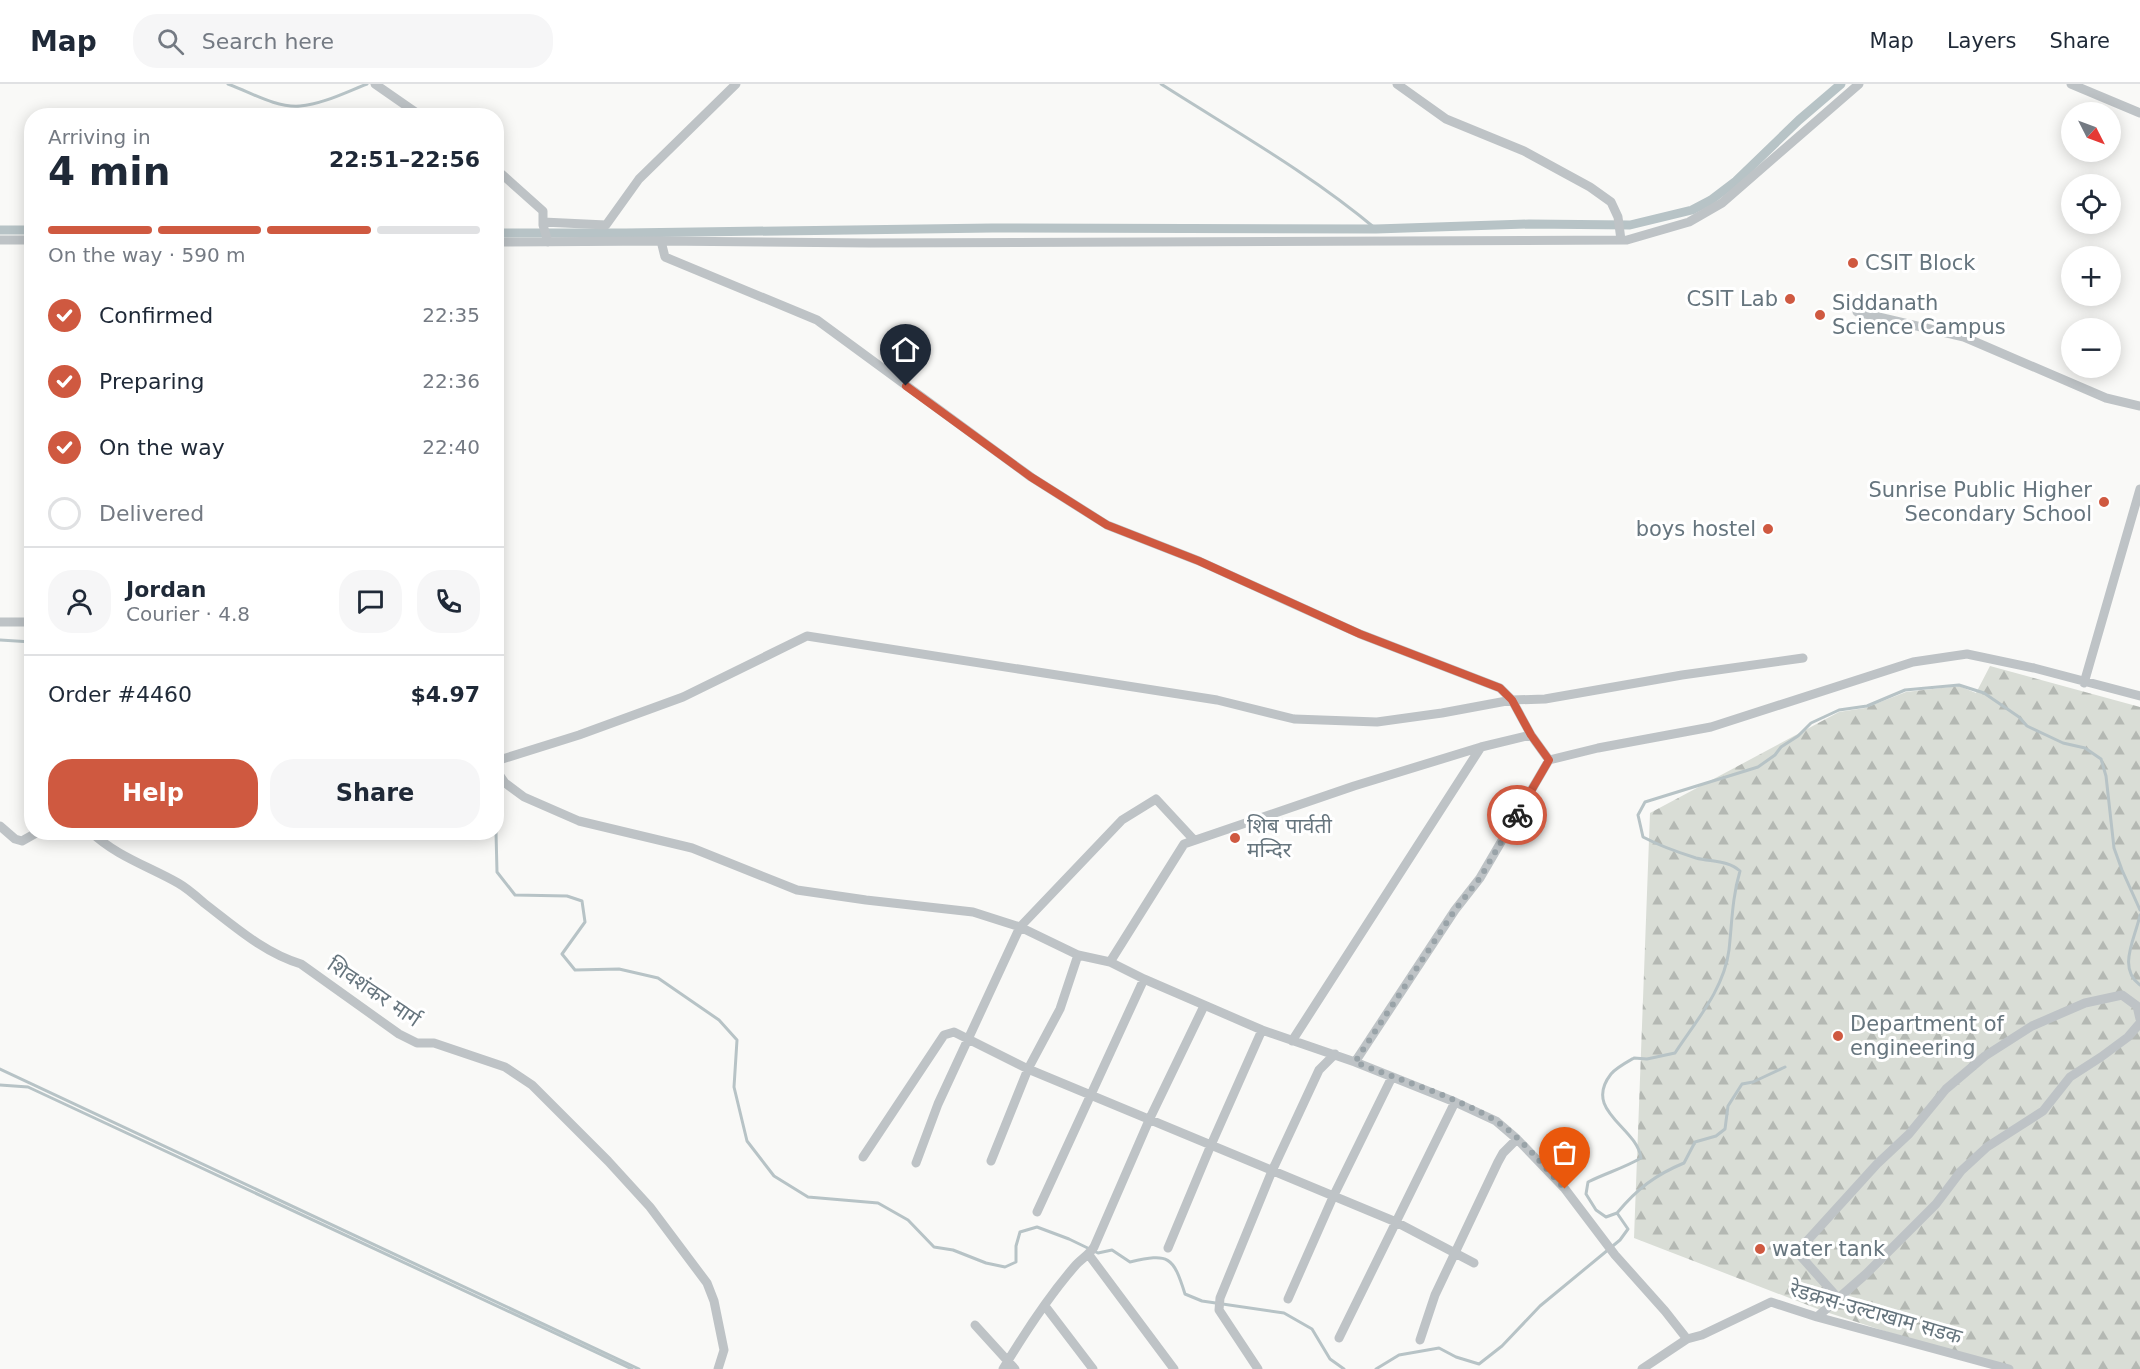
<!DOCTYPE html>
<html lang="en">
<head>
<meta charset="utf-8">
<style>
  :root { --surface:#fff; --page:#f6f6f7; --text:#1f2937; --muted:#747a83; --line:#e0e1e3; --accent:#cf5940 }
  body { margin:0; font-family:"DejaVu Sans","Noto Sans Devanagari",sans-serif; background:var(--page); color:var(--text); height:100vh; display:flex; flex-direction:column; font-size:22px; white-space:nowrap }
  * { box-sizing:border-box; margin:0 }
  p { font-size:20px; color:var(--muted) }
  .icon { flex:none; width:33px; height:33px; fill:none; stroke:currentColor; stroke-width:2; stroke-linecap:round; stroke-linejoin:round }
  .map { position:relative; flex:1; overflow:hidden }
  .panel { position:absolute; left:24px; top:24px; width:480px; height:732px; display:flex; flex-direction:column; background:var(--surface); border-radius:24px; box-shadow:0 3px 15px #0003 }
  .panel>* { flex:none }
  .needle { width:39px; rotate:132deg }
  .controls { position:absolute; left:2061px; top:18px; display:grid; gap:12px }
  .controls a { display:grid; place-items:center; width:60px; height:60px; border-radius:50%; background:var(--surface); box-shadow:0 3px 15px #0003; font-size:30px }
  .pin { position:absolute; display:grid; place-items:center; width:51px; height:51px; color:#fff; margin:-62px -26px; border-radius:50% 50% 50% 0; rotate:-45deg; box-shadow:0 0 6px #0007 }
  .pin .icon { rotate:45deg }
  .courier { position:absolute; display:grid; place-items:center; width:60px; height:60px; margin:-30px; border:4px solid #cf5940; border-radius:50%; background:#fff; color:#222; box-shadow:0 2px 8px #0007 }
  .headline em { font-style:normal; font-weight:800 }
  .headline div { display:flex; flex-direction:column-reverse }
  .headline { display:flex; align-items:center; justify-content:space-between; height:102px; padding:0 24px }
  h1 { font-size:39px; font-weight:800; line-height:45px }
  .bar { display:grid; grid-template-columns:repeat(4,1fr); gap:9px 6px; align-content:center; height:72px; padding:0 24px }
  .bar i { height:8px; border-radius:4px; background:var(--line) }
  .bar .current { background:var(--accent) }
  .bar p { grid-column:span 4 }
  .line { display:flex; align-items:center; gap:15px; padding:0 24px; border-top:2px solid var(--line) }
  .line div { flex:1 }
  .round { display:grid; place-items:center; flex:none; width:63px; height:63px; border-radius:24px; background:var(--page) }
  ol { padding:0 24px; list-style:none }
  li { display:flex; align-items:center; gap:18px; height:66px }
  li p { margin-inline-start:auto }
  li .icon { padding:6px; border-radius:50%; background:var(--accent); color:#fff; stroke-width:4 }
  li:last-child { color:var(--muted) }
  li i { width:33px; height:33px; border:3px solid var(--line); border-radius:50% }
  .button { display:flex; gap:12px; margin-top:auto; padding:12px 24px }
  .button a { flex:1; height:69px; border-radius:24px; background:var(--accent); color:#fff; font-size:24px; font-weight:800; line-height:69px; text-align:center }
  .button a+a { background:var(--page); color:var(--text) }
  header { display:flex; align-items:center; gap:36px; box-sizing:border-box; height:84px; padding:0 30px; background:var(--surface); border-bottom:2px solid var(--line) }
  header strong { font-size:28px }
  nav { display:flex; gap:33px; margin-inline-start:auto; font-size:21px }
  .search { width:420px; height:54px; background:var(--page); display:flex; align-items:center; gap:15px; box-sizing:border-box; padding:0 21px; border-radius:24px; color:var(--muted); font-size:22px }
  .map>svg:first-child { display:block }
  .forest { fill:url(#forest-firs) }
  .lines { fill:none; stroke-linecap:round; stroke-linejoin:round }
  .stream { stroke:#b7c3c6; stroke-width:3 }
  .canal { stroke:#b7c3c6; stroke-width:9 }
  .street { stroke:#bec3c6; stroke-width:9 }
  .done { stroke:#99a3a8; stroke-width:6; stroke-dasharray:0 10.8 }
  .route { stroke:#cf5940; stroke-width:8 }
  .poi-dot { fill:#cf5940; stroke:#fff; stroke-width:2 }
  .labels { text-anchor:middle; stroke-width:6; stroke-linejoin:round; paint-order:stroke }
  .poi-label { font-size:21px; fill:#66757e; stroke:#fff; text-anchor:start }
  .street-label { font-size:21px; fill:#66757e; stroke:#fff }
</style>
</head>
<body>
<header>
<strong>Map</strong>
<div class="search"><svg class="icon" aria-label="search" viewBox="0 0 24 24"><circle cx="10" cy="10" r="6"/><path d="M15 15l6 6"/></svg>Search here</div>
<nav><a>Map</a><a>Layers</a><a>Share</a></nav>
</header>
<div class="map">
<svg width="2140" height="1285" viewBox="0 0 2140 1285">
  <defs>
    <pattern id="forest-firs" width="22" height="20" patternUnits="userSpaceOnUse" patternTransform="scale(1.5)"><rect width="22" height="20" fill="#d9ddd6"/><path d="M5 1l3.5 6h-7zM16 11l3.5 6h-7z" fill="#b4b8b3"/></pattern>
  </defs>
  <rect width="100%" height="100%" fill="#f9f9f7"/>
  <path class="forest" d="M1990 582 2140 623V1285H2001L1823 1227 1634 1154 1650 729 1839 628 1865 624 1906 608 1959 602 1976 609Z"/>
  <g class="lines">
    <path class="stream" d="M228 0C250 8 276 24 300 22 323 20 346 8 367 0
      M1161 0C1233 46 1311 90 1376 145
      M0 556 32 558
      M496 748 497 788 515 811 567 812 582 817 585 838 562 870 575 886 619 885 658 894 719 936 737 956 734 1003 747 1057 774 1092 808 1113 878 1119 908 1136 934 1163 953 1166 986 1179 1005 1183 1016 1178V1162L1020 1148 1037 1143 1069 1155 1098 1169 1112 1166 1130 1178C1169 1169 1173 1172 1185 1210L1202 1217 1284 1229 1312 1245 1330 1275 1344 1285
      M2140 831C2135 855 2117 884 2140 901
      M0 985 639 1285
      M0 1001 28 1003 632 1285
      M1617 1129C1637 1105 1655 1091 1684 1079L1695 1058 1716 1052 1725 1045 1728 1022 1742 1000 1753 998 1785 983
      M1376 1285 1399 1271 1439 1264 1456 1273 1479 1280 1502 1262 1540 1222 1620 1156 1628 1145 1617 1129 1606 1133 1596 1126 1586 1110 1588 1098C1606 1089 1624 1084 1641 1074 1637 1043 1582 1027 1611 990 1616 984 1627 978 1634 974L1647 975 1675 969C1696 937 1724 905 1729 866 1732 839 1732 814 1740 787 1728 776 1711 778 1696 774 1677 768 1660 762 1643 753L1638 731 1645 718 1758 683 1775 671 1781 663 1798 652 1811 639 1839 626 1867 622 1905 606 1959 601 1984 609 2019 633 2027 642 2063 659 2085 664 2101 675 2106 692 2114 764 2122 786 2140 826"/>
    <path class="canal" d="M0 146H32
      M496 149H626L992 144 1376 145 1529 140 1630 141 1692 126 1711 116 1736 97 1799 36 1841 0"/>
    <path class="street" d="M375 0 421 32
      M1397 0 1446 35 1524 67 1590 103 1611 118 1618 133 1621 156
      M2071 0 2140 29
      M496 85 543 127V141L548 158
      M543 138 606 141 639 95 736 0
      M0 156H32
      M661 157 870 159 1627 156 1689 138 1722 119 1859 0
      M496 158 661 157 665 173 817 236 1031 393 1107 441 1199 477 1360 550 1500 604 1512 616 1531 651 1549 676 1598 664 1711 643 1913 578 1967 570 2034 584 2140 612
      M1857 228 1964 253 2106 314 2140 322
      M0 538H32
      M2084 599 2140 405
      M496 677 579 651 683 613 807 552 1217 616 1294 635 1377 638 1442 629 1512 616 1545 615 1682 591 1803 574
      M496 686 505 699 524 713 579 737 692 764 797 806 866 816 973 828 1020 843 1078 871 1110 878 1144 895 1262 946 1355 978 1455 1018 1496 1037 1517 1055 1565 1105 1615 1171 1665 1227 1687 1255
      M0 742 15 755 22 757 38 748
      M91 748C116 772 148 782 178 799 187 804 196 812 204 819 234 842 264 869 301 880L399 950 417 959H434L505 983 532 1001 608 1077 650 1123 707 1199 714 1217 724 1266 718 1285
      M1110 878 1184 760 1354 702 1481 663 1531 651
      M1292 957 1481 663
      M1355 978 1455 826 1480 794 1549 676
      M863 1073 944 951 954 948 1028 985 1396 1138 1474 1179
      M991 1077 1028 985 1060 925 1078 871
      M916 1079 938 1020 1020 843 1122 736 1156 715 1194 756
      M1037 1128 1144 895
      M1168 1164 1211 1061 1262 946
      M1089 1171 1174 1285
      M1838 1214 1797 1168 1877 1080 1909 1050 1946 1005 1985 972 2032 942 2085 919 2122 911 2137 922 2140 935
      M1288 1215 1333 1113 1392 993
      M1045 1222 1093 1285
      M1817 1233 1866 1190 1936 1120 1961 1087 1987 1063 2043 1027 2070 993 2101 973 2128 953 2140 939
      M975 1241 1015 1285
      M1339 1254 1455 1018
      M1420 1256 1435 1211 1498 1078 1503 1069 1517 1055
      M1003 1285C1024 1250 1048 1213 1075 1182 1081 1175 1089 1171 1094 1163L1150 1034 1204 922
      M1258 1285 1219 1226 1220 1214 1272 1087 1319 986 1335 970
      M1642 1285 1687 1255 1702 1251 1771 1218 1817 1233 2009 1285"/>
  </g>
  <g class="lines">
    <path class="done" d="M1517 731 1480 794 1455 826 1355 978C1399 996 1457 1013 1496 1037 1522 1054 1543 1082 1565 1105"/>
    <path class="route" d="M906 302 1031 393 1107 441 1199 477 1360 550 1500 604 1512 616 1531 651 1549 676 1517 731"/>
  </g>
  <g class="poi-dot">
    <circle cx="1853" cy="179" r="6"/>
    <circle cx="1790" cy="215" r="6"/>
    <circle cx="1820" cy="231" r="6"/>
    <circle cx="2104" cy="418" r="6"/>
    <circle cx="1768" cy="445" r="6"/>
    <circle cx="1235" cy="754" r="6"/>
    <circle cx="1838" cy="952" r="6"/>
    <circle cx="1760" cy="1165" r="6"/>
  </g>
  <g class="labels">
    <g class="poi-label">
      <text x="1865" y="186">CSIT Block</text>
      <text x="1778" y="222" text-anchor="end">CSIT Lab</text>
      <text x="1832" y="226">Siddanath<tspan x="1832" dy="24">Science Campus</tspan></text>
      <text x="2092" y="413" text-anchor="end">Sunrise Public Higher<tspan x="2092" dy="24">Secondary School</tspan></text>
      <text x="1756" y="452" text-anchor="end">boys hostel</text>
      <text x="1247" y="749">शिब पार्वती<tspan x="1247" dy="24">मन्दिर</tspan></text>
      <text x="1850" y="947">Department of<tspan x="1850" dy="24">engineering</tspan></text>
      <text x="1772" y="1172">water tank</text>
    </g>
    <g class="street-label">
      <text transform="translate(374 908) rotate(34)" y="7">शिवशंकर मार्ग</text>
      <text transform="translate(1876 1229) rotate(16)" y="7">रेडक्रस-उल्टाखाम सडक</text>
    </g>
  </g>
</svg>
<div class="controls">
<a><svg class="needle" viewBox="-14 -14 28 28"><path d="M0-13l5 13h-10z" fill="#e53935"/><path d="M0 13l5-13h-10z" fill="#747a83"/></svg></a>
<a><svg class="icon" aria-label="locate" viewBox="0 0 24 24"><circle cx="12" cy="12" r="6"/><path d="M12 2v4M12 18v4M2 12h4M18 12h4"/></svg></a>
<a>+</a>
<a>−</a>
</div>
<div class="pin" style="left:1565px;top:1105px;background:#ea580c"><svg class="icon" aria-label="bag" viewBox="0 0 24 24"><path d="M5 8h14l-1 12H6zM9 8a3 3 0 0 1 6 0"/></svg></div>
<div class="pin" style="left:906px;top:302px;background:#1f2937"><svg class="icon" aria-label="home" viewBox="0 0 24 24"><path d="M3 11l9-7 9 7M6 9v11h12V9"/></svg></div>
<div class="courier" style="left:1517px;top:731px"><svg class="icon" aria-label="bike" viewBox="0 0 24 24"><circle cx="6" cy="16" r="4"/><circle cx="18" cy="16" r="4"/><path d="M6 16l4-8h5l3 8M10 8l3 8H6M13 5h3"/></svg></div>
<section class="panel">
<div class="headline"><div><h1>4 min</h1><p>Arriving in</p></div><em>22:51–22:56</em></div>
<div class="bar"><i class="current"></i><i class="current"></i><i class="current"></i><i></i><p>On the way · 590 m</p></div>
<ol>
<li><svg class="icon" aria-label="check" viewBox="0 0 24 24"><path d="M5 12l5 5 9-10"/></svg>Confirmed<p>22:35</p></li>
<li><svg class="icon" aria-label="check" viewBox="0 0 24 24"><path d="M5 12l5 5 9-10"/></svg>Preparing<p>22:36</p></li>
<li><svg class="icon" aria-label="check" viewBox="0 0 24 24"><path d="M5 12l5 5 9-10"/></svg>On the way<p>22:40</p></li>
<li><i></i>Delivered</li>
</ol>
<div class="line" style="height:108px"><a class="round"><svg class="icon" aria-label="person" viewBox="0 0 24 24"><circle cx="12" cy="8" r="4"/><path d="M4 21q1-7 8-7t8 7"/></svg></a><div><b>Jordan</b><p>Courier · 4.8</p></div><a class="round"><svg class="icon" aria-label="chat" viewBox="0 0 24 24"><path d="M4 5h16v11H9l-5 4z"/></svg></a><a class="round"><svg class="icon" aria-label="phone" viewBox="0 0 24 24"><path d="M5 4h4l2 5-3 2q2 4 5 5l2-3 5 2v4C11 20 4 13 5 4z"/></svg></a></div>
<div class="line" style="height:78px"><div>Order #4460</div><b>$4.97</b></div>
<div class="button"><a>Help</a><a>Share</a></div>
</section>
</div>
</body>
</html>
